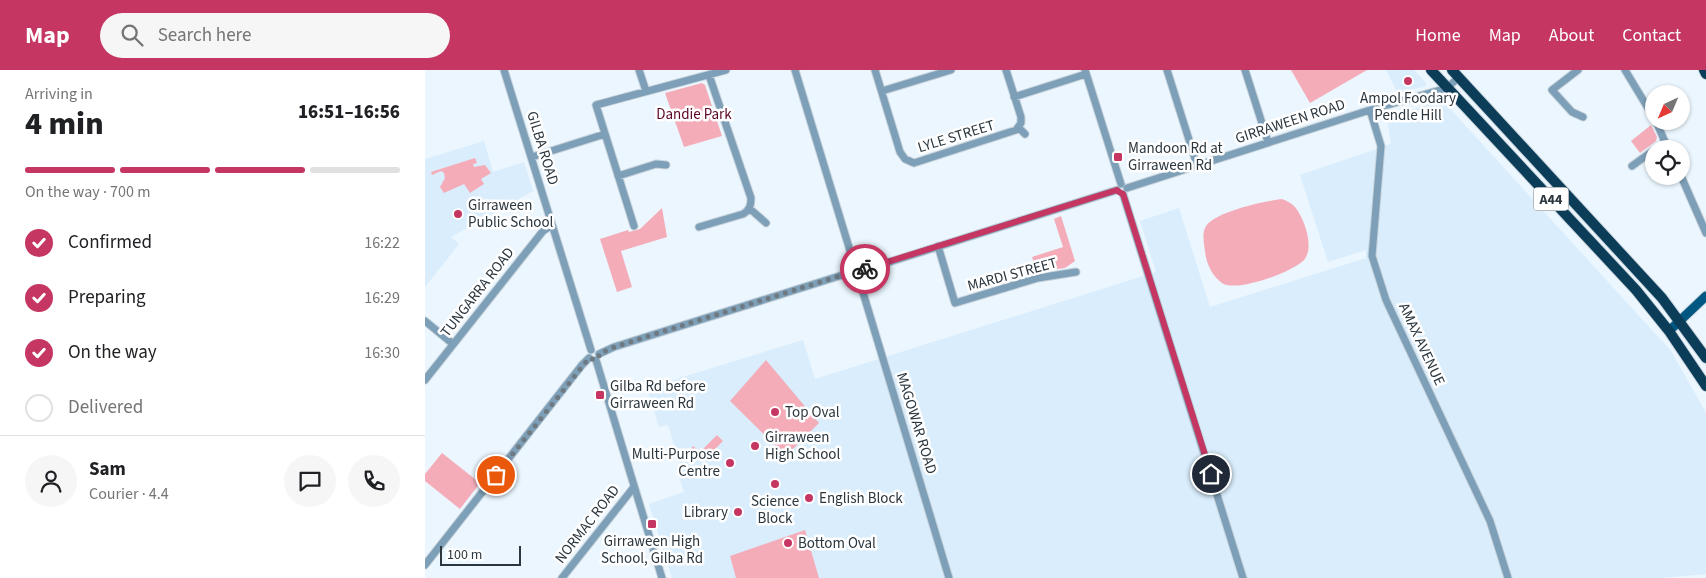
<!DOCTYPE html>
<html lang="en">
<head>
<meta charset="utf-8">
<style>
  :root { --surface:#fff; --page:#f6f6f6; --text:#202124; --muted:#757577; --line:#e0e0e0; --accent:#c53662 }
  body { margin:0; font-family:"Source Sans 3",sans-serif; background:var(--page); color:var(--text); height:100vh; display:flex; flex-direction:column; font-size:19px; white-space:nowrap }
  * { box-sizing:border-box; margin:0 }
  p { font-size:16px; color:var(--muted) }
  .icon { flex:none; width:28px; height:28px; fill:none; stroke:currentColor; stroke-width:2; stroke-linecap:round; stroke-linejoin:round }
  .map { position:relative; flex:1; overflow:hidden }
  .details { display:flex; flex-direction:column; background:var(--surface); width:425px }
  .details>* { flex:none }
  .needle { width:32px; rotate:224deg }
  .fabs { position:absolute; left:1220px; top:15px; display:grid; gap:10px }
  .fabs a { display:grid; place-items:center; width:45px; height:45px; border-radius:50%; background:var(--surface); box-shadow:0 1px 4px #0004; font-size:25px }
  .scale { position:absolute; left:15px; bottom:12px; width:81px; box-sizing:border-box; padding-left:5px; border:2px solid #2b363e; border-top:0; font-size:14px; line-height:18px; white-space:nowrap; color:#2b363e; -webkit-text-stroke:4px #fff; paint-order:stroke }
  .pin { position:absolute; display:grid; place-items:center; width:42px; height:42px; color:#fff; margin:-21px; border:2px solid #fff; border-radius:50%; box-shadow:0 1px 5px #0007 }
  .courier { position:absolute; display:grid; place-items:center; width:50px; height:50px; margin:-25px; border:4px solid #c53662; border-radius:50%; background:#fff; color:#222; box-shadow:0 1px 6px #0007 }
  .summary em { font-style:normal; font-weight:800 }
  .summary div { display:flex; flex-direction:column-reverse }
  .summary { display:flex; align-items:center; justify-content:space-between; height:85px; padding:0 25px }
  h1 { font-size:32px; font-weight:800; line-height:38px }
  .bar { display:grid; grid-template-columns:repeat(4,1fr); gap:8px 5px; align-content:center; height:60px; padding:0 25px }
  .bar i { height:6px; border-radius:4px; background:var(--line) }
  .bar .current { background:var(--accent) }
  .bar p { grid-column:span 4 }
  .line { display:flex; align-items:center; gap:12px; padding:0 25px; border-top:1px solid var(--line) }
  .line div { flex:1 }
  .round { display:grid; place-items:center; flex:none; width:52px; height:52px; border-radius:26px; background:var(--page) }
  ol { padding:0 25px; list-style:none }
  li { display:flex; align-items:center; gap:15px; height:55px }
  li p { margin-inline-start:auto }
  li .icon { padding:5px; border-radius:50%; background:var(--accent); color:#fff; stroke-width:4 }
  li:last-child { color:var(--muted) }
  li i { width:28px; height:28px; border:2px solid var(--line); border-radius:50% }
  header { display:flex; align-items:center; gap:30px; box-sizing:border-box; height:70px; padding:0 25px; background:var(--accent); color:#fff }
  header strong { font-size:24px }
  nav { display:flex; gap:28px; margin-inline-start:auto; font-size:18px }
  .search { width:350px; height:45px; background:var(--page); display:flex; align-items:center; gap:12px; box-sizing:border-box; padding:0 18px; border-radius:28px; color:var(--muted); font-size:19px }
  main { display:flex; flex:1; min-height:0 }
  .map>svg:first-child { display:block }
  .built { fill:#d9edfc }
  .green { fill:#f5acb9 }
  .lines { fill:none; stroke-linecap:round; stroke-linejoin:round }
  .minor-casing { stroke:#c8d3db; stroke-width:9 }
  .major-casing { stroke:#c8d3db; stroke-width:11 }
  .highway-casing { stroke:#c8d3db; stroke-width:12 }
  .minor { stroke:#7d9fb7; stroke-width:7 }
  .major { stroke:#005781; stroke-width:9 }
  .highway { stroke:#0b3c58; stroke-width:10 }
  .done { stroke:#6e7981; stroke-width:5; stroke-dasharray:0 9 }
  .route { stroke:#c53662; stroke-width:6 }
  .poi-dot { fill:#c53662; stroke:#fff; stroke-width:2 }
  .labels { text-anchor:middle; stroke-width:5; stroke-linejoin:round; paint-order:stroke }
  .shield { fill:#fff; stroke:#6b7278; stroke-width:1 }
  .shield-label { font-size:14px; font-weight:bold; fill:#2b363e }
  .poi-label { font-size:15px; fill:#2b363e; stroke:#fff; text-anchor:start }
  .park-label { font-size:15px; fill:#5a0525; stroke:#fff }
  .street-label { font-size:15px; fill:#2b363e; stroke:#fff }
</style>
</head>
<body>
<header>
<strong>Map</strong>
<div class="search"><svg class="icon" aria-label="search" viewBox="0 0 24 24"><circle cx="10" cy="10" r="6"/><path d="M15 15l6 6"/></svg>Search here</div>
<nav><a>Home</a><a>Map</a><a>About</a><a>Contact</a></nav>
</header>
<main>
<section class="details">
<div class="summary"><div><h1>4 min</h1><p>Arriving in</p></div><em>16:51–16:56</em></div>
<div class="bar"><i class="current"></i><i class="current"></i><i class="current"></i><i></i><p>On the way · 700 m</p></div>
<ol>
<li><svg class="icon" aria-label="check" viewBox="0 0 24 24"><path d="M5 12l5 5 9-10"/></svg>Confirmed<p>16:22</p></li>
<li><svg class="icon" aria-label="check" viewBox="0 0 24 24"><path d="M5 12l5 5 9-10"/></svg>Preparing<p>16:29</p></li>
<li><svg class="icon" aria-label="check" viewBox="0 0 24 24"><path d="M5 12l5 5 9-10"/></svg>On the way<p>16:30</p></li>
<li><i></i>Delivered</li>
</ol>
<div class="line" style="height:90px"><a class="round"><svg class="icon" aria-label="person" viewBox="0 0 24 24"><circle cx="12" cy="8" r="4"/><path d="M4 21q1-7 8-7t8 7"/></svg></a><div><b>Sam</b><p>Courier · 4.4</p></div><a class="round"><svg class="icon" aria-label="chat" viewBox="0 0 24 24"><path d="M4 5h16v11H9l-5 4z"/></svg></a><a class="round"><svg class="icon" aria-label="phone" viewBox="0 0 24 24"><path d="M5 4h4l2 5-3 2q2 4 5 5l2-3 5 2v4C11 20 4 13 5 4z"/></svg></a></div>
</section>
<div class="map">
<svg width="1281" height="508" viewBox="0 0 1281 508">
  <rect width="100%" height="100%" fill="#ebf6fe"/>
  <path class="built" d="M961 0H989L1001 13V16L973 24Z
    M1017 30 1246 281 1281 343V504L1237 508H247L224 434 259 422 251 398 256 396 243 355 234 357 222 318 378 270 390 309 731 202 715 151 754 138 785 237 941 188V180L903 192 875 105 966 74 962 48Z
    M59 71 68 102 99 92 108 121 26 167 34 174 0 217V89Z"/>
  <path class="green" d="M866 0H942L885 33Z
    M277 13 280 15 297 66 259 77 240 23Z
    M1226 55 1232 67 1231 71 1215 83 1206 71Z
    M50 88 52 93 48 94 49 97 60 95 66 103 56 109 59 114 45 123 39 114 19 123 15 117 20 108 19 103 16 101 7 105 6 102Z
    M857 129C862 131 866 133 870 137 879 148 890 177 879 190 868 202 811 223 797 213 787 206 781 193 780 181 779 173 777 165 780 158 787 142 841 131 857 129Z
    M237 138 242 167 196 181 207 217 192 222 175 169 203 160 204 162 215 159Z
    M636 146 650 191 640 198 612 202 607 187 638 177 629 149Z
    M341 290 394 353 361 386 305 331Z
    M292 365 298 371 278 391 266 379 268 376 275 382Z
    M17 383 55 413 35 439 0 411V404Z
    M380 460 394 508H311L305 486Z"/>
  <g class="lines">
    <g class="minor-casing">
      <path id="minor" d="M79 0 166 280
        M214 0 221 21
        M370 0 430 197
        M450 0 475 82 480 89 489 93 591 60 596 53V47L581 0
        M660 0 696 114
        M742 0 772 95
        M820 0 843 72
        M1153 0 1127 20 1147 42 1158 47
        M1200 0 1229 48
        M457 21 526 0
        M589 27 661 4
        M945 40 956 76 947 186 961 230 1065 451 1083 508
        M1231 51 1243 79
        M594 58 600 64
        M107 87 180 64
        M1207 96 1229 80
        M193 106 231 94 241 95
        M1256 106 1281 163
        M702 118 945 40 1022 18 1034 7
        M698 124 818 508
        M324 138 341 153
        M209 156 171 35 301 0
        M274 157 318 144C325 140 326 135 326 128L284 5
        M513 176 530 233 613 208 651 202
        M436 201 692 120
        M433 206 524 508
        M0 251 28 274
        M174 284 189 277 427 202
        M171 290 237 508
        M0 310 118 161 127 155
        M0 495 157 295 164 288
        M137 508 209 417"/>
    </g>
    <g class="major-casing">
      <path id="major" d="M1244 261 1281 226"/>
    </g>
    <g class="highway-casing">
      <path id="highway" d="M1006 0 1211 220 1244 261 1281 316
        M1027 0 1237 228 1281 288
        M1279 0 1281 4"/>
    </g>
    <use href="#minor" class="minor"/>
    <use href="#major" class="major"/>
    <use href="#highway" class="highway"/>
  </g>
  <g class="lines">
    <path class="done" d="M71 405 164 288 170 290 174 287V284L189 277 427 202 429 205 433 206 436 203V201L440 199"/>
    <path class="route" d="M440 199 692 120 694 122 698 124 700 130 786 404"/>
  </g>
  <g class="poi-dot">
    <circle cx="983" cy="11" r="5"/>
    <rect x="688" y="82" width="10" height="10" rx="2.5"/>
    <circle cx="33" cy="144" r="5"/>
    <rect x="170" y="320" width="10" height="10" rx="2.5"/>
    <circle cx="350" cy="342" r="5"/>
    <circle cx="330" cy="376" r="5"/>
    <circle cx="305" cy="393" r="5"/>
    <circle cx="350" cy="414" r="5"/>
    <circle cx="384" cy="428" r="5"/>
    <circle cx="313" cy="442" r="5"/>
    <rect x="222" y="449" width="10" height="10" rx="2.5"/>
    <circle cx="363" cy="473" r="5"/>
  </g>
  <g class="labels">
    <rect class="shield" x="1108.5" y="117.5" width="35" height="23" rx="4"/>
    <g class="shield-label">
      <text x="1126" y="134">A44</text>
    </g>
    <g class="poi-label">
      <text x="983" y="33" text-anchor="middle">Ampol Foodary<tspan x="983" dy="17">Pendle Hill</tspan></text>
      <text x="703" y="83">Mandoon Rd at<tspan x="703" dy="17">Girraween Rd</tspan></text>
      <text x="43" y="140">Girraween<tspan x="43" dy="17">Public School</tspan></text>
      <text x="185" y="321">Gilba Rd before<tspan x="185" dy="17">Girraween Rd</tspan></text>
      <text x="360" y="347">Top Oval</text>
      <text x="340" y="372">Girraween<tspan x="340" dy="17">High School</tspan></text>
      <text x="295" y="389" text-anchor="end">Multi-Purpose<tspan x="295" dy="17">Centre</tspan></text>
      <text x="394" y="433">English Block</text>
      <text x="350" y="436" text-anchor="middle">Science<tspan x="350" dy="17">Block</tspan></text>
      <text x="303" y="447" text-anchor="end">Library</text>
      <text x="227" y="476" text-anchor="middle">Girraween High<tspan x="227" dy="17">School, Gilba Rd</tspan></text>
      <text x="373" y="478">Bottom Oval</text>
    </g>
    <g class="park-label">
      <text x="269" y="49">Dandie Park</text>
    </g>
    <g class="street-label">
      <text transform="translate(865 51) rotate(-18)" y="5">GIRRAWEEN ROAD</text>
      <text transform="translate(531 66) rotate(-17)" y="5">LYLE STREET</text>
      <text transform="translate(118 78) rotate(73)" y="5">GILBA ROAD</text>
      <text transform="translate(587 204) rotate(-15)" y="5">MARDI STREET</text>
      <text transform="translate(52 222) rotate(-52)" y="5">TUNGARRA ROAD</text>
      <text transform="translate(997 274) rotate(65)" y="5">AMAX AVENUE</text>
      <text transform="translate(492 353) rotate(73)" y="5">MAGOWAR ROAD</text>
      <text transform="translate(162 454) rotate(-52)" y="5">NORMAC ROAD</text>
    </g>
  </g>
</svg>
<div class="fabs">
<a><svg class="needle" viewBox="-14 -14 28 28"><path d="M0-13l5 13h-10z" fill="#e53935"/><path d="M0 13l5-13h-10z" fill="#757577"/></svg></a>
<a><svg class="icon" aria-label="locate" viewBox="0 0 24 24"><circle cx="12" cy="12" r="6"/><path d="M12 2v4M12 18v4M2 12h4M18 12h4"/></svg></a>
</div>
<div class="scale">100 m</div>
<div class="pin" style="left:71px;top:405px;background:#ea580c"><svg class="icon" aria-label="bag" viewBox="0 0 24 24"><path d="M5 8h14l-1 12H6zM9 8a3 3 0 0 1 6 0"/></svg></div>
<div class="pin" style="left:786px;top:404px;background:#1f2937"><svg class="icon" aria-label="home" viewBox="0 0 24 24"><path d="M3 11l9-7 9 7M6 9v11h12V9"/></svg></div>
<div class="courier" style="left:440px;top:199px"><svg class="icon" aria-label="bike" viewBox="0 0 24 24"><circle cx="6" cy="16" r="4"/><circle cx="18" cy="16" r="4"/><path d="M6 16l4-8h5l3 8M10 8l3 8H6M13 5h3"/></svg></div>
</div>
</main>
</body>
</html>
